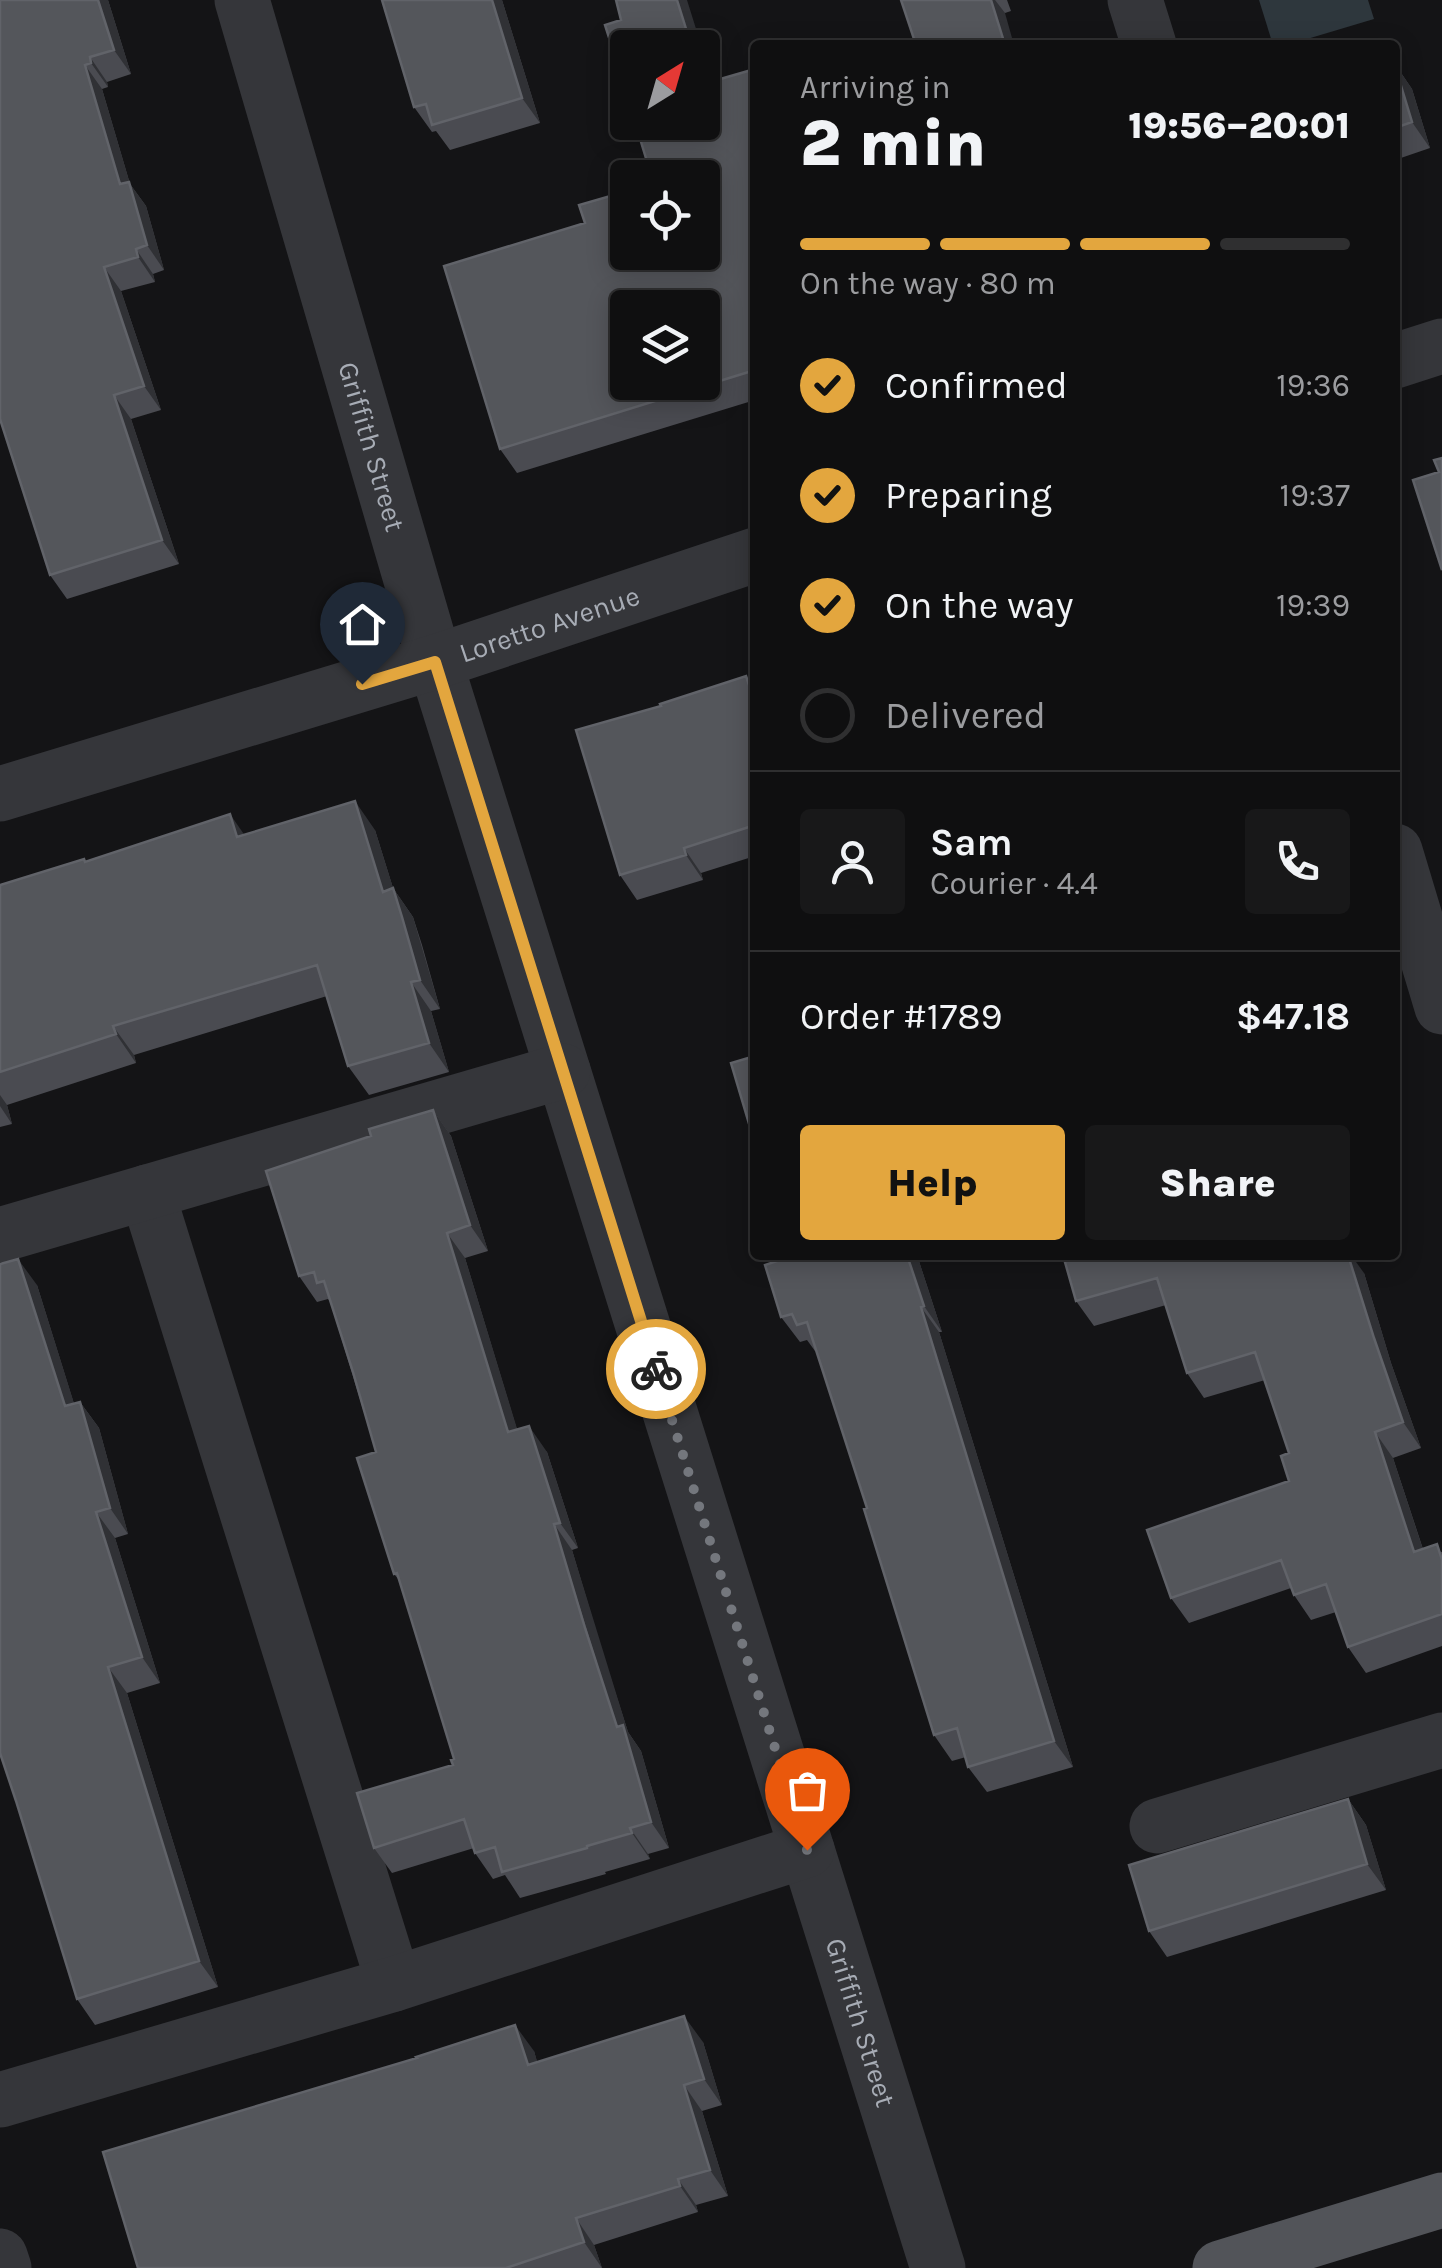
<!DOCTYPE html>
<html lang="en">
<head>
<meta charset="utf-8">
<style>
  :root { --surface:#0f0f10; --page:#181819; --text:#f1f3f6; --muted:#9b9c9f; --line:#2f2f30; --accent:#e3a63e }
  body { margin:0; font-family:Karla,sans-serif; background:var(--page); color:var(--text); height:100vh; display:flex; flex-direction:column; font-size:38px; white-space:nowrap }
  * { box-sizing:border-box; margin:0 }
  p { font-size:32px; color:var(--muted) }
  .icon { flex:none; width:55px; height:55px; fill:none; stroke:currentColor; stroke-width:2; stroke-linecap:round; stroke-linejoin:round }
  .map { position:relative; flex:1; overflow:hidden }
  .side { position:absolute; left:750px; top:40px; width:650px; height:1220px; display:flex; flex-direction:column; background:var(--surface); border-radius:10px; box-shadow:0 5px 25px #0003,0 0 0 2px var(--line) }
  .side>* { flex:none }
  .needle { width:65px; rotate:37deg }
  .controls { position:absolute; left:610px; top:30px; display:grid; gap:20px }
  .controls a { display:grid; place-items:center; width:110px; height:110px; border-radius:10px; background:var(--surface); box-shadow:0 5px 25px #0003,0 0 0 2px var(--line); font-size:50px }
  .pin { position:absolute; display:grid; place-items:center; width:85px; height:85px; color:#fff; margin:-102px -42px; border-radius:50% 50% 50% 0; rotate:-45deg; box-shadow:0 0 10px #0007 }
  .pin .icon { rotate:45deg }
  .courier { position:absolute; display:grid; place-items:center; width:100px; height:100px; margin:-50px; border:8px solid #e3a63e; border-radius:50%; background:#fff; color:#222; box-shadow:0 2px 12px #0007 }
  .head em { font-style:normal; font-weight:800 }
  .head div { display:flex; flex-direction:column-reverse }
  .head { display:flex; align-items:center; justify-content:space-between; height:170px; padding:0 50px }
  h1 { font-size:65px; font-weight:800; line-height:75px }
  .bar { display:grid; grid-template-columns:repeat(4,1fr); gap:15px 10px; align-content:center; height:120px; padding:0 50px }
  .bar i { height:12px; border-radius:8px; background:var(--line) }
  .bar .selected { background:var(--accent) }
  .bar p { grid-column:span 4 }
  .line { display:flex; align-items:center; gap:25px; padding:0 50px; border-top:2px solid var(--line) }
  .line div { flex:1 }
  .round { display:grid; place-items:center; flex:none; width:105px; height:105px; border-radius:10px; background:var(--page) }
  ol { padding:0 50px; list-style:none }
  li { display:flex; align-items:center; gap:30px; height:110px }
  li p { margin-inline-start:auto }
  li .icon { padding:10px; border-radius:50%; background:var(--accent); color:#111; stroke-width:4 }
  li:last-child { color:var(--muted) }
  li i { width:55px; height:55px; border:5px solid var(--line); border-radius:50% }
  .button { display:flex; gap:20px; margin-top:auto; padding:20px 50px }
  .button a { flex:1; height:115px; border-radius:10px; background:var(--accent); color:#111; font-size:40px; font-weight:800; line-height:115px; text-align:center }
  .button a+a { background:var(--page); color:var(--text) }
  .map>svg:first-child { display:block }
  .water { fill:#2e373d }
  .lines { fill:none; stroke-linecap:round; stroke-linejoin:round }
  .minor { stroke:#35363a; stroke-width:55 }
  .major { stroke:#525459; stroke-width:55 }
  .wall { fill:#4a4b51 }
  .shaded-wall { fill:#303135 }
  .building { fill:#54565b; stroke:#616369; stroke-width:2.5; fill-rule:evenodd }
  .done { stroke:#74777d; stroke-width:10; stroke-dasharray:0 18 }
  .route { stroke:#e3a63e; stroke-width:12 }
  .labels { text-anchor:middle; stroke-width:8; stroke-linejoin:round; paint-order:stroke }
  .street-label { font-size:28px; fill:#a7acb5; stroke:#0f0f11 }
</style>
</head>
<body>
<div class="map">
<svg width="1442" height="2268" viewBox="0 0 1442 2268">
  <rect width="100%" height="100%" fill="#141416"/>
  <path class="water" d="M1368 0 1374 19 1287 45H1273L1259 0Z"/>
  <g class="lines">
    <g class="minor">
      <path id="s1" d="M242 0 435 662 938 2268"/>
      <path d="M1135 0 1149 45"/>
      <path d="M1395 361 1442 346"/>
      <path id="s2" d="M0 794 435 662 755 555"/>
      <path d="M1395 851 1442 1007"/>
      <path d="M147 1192 394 1984"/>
      <path d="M0 1235 563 1071"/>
      <path d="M1157 1826 1442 1740"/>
      <path d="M0 2100 394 1984 807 1850"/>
      <path d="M0 2256 4 2268"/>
    </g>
    <path class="major" d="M1220 2268 1442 2200"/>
  </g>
  <path class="wall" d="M0 0H108L131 74 107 82 108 87 102 89 130 184 146 206 164 270 153 274 155 282 121 291 161 410 131 419 179 564 67 599 50 575Z
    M502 0 540 123 450 150 436 131 432 132 414 107Z
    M901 0H1007L1011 11 1005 13Z
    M1395 64 1412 89 1430 148 1395 160Z
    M755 69V400L517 473 500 449 702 252 712 82Z
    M755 689V856L701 873 703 880 637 900 620 875Z
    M375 830 393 888 413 917 422 945 440 1009 431 1011 449 1072 369 1095 348 1066 327 996 134 1055 136 1063 7 1105 12 1124 0 1127V885L86 862 244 835Z
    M433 1110 451 1136 488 1251 465 1258 517 1430 547 1452 578 1548 572 1550 603 1654 628 1732 641 1751 669 1848 648 1854 650 1859 605 1872 606 1874 520 1898 505 1875 493 1879 475 1853 474 1848 392 1873 374 1848 453 1765 454 1759 399 1580 394 1574 376 1452 330 1301 328 1299 317 1302 299 1276 371 1136Z
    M917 1255 942 1332H939L1073 1767 987 1792 968 1767 966 1757 952 1761 934 1735 867 1508 816 1351H815L807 1340 800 1342 781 1317Z
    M1063 1255 1364 1273 1391 1363 1421 1448 1393 1458 1423 1549 1442 1552V1646L1366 1673 1348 1647 1336 1612 1311 1620 1294 1595 1291 1588 1189 1623 1171 1598 1289 1481V1453L1265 1380 1204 1398 1187 1373 1166 1305 1094 1326 1076 1301Z
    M37 1285 74 1404 80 1402 99 1428 128 1534 115 1538 160 1683 127 1693 218 1987 95 2025 77 1999 16 1801Z
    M1348 1799 1366 1825 1386 1890 1167 1957 1149 1931Z
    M703 2042 722 2105 702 2111 728 2196 696 2205 698 2212 594 2245 602 2268H138L534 2051 537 2062Z"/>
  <path class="shaded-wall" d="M98 0H108L131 74 114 50Z
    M492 0H502L540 123 522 98Z
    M677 0H687L702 48H692Z
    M991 0H995L1005 13 1014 45H1005Z
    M702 50 720 109 702 83Z
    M90 57 107 82 108 87 91 63Z
    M1395 64 1412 89 1430 148 1412 122Z
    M85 65 102 89 130 184 146 206 164 270 147 245 120 184Z
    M136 249 153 274 155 282 138 257Z
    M104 267 121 291 161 410 144 386Z
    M114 395 131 419 179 564 162 540Z
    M746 676 755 689V703Z
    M355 801 375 830 403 920 383 892Z
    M230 814 250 843 237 837Z
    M684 848 701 873 703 880 686 855Z
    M393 888 413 917 440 1009 420 980Z
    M411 982 431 1011 449 1072 429 1043Z
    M113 1026 134 1055 136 1063 116 1034Z
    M0 1095 7 1105 12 1124 0 1106Z
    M433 1110 451 1136 488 1251 470 1225Z
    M447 1233 465 1258 526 1458 508 1432Z
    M907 1255H917L942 1332 924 1306Z
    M1348 1255H1351L1364 1273 1391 1363 1421 1448 1403 1422 1374 1338Z
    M18 1259 37 1285 83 1432 65 1406Z
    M921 1307 939 1332 1073 1767 1054 1741Z
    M80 1402 99 1428 128 1534 110 1508Z
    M529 1426 547 1452 578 1548 560 1523Z
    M1375 1432 1393 1458 1432 1577 1414 1552Z
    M96 1512 115 1538 160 1683 142 1657Z
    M554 1524 572 1550 628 1732 641 1751 669 1848 651 1822 617 1727Z
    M108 1667 127 1693 218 1987 199 1961Z
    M1348 1799 1366 1825 1386 1890 1367 1864Z
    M630 1828 648 1854 650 1859 632 1833Z
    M684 2016 703 2042 722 2105 704 2079Z
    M515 2025 534 2051 546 2091 528 2065Z
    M684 2085 702 2111 728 2196 710 2170Z
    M678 2179 696 2205 698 2212 680 2186Z
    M576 2218 594 2245 602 2268 584 2242Z"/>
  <path class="building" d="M0 0H98L114 50 90 57 91 63 85 65 120 184 129 182 147 245 136 249 138 257 104 267 144 386 114 395 162 540 50 575 0 419Z
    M382 0H492L522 98 432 125 426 104 414 107Z
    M616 0H677L692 48H628V97L605 25 621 20Z
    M901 0H991L1005 45H916Z
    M1395 66 1412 122 1395 128Z
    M755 69V370L500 449 444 266 585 223 579 205 628 191V252H702V178H652L635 122H702V83L703 84ZM628 308H702V382H628Z
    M1442 458V570L1413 480 1439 472 1434 460Z
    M746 676 755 703V825L684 848 686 855 620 875 576 730 661 706 660 704Z
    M355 801 383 892 393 888 402 917 420 980 411 982 429 1043 348 1066 317 965 113 1026 116 1034 0 1072V885L84 859 85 862 230 814 237 837Z
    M755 1056V1144L731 1063Z
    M433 1110 470 1225 447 1233 508 1432 529 1426 560 1523 554 1524 585 1628 617 1727 623 1725 651 1822 630 1828 632 1833 587 1846V1848L502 1872 495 1847 475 1853 464 1819 374 1848 357 1793 453 1765 451 1760 454 1759 397 1573 394 1574 357 1458 376 1452 353 1372 324 1281 317 1283 314 1272 299 1276 266 1171 371 1136 369 1129Z
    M788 1255H907L924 1306 921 1307 1054 1741 968 1767 957 1728 934 1735 864 1509 867 1508 807 1322 797 1325 792 1314 781 1317 765 1265 789 1257Z
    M1063 1255H1348L1374 1338 1403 1422 1375 1432 1414 1552 1437 1544 1442 1560V1614L1348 1647 1326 1584 1294 1595 1281 1560 1171 1598 1147 1530 1289 1481 1281 1456 1289 1453 1255 1352 1187 1373 1157 1278 1076 1301Z
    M18 1259 65 1406 80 1402 110 1508 96 1512 142 1657 108 1667 199 1961 77 1999 16 1801 0 1753V1264Z
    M1348 1799 1367 1864 1149 1931 1129 1865Z
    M684 2016 704 2079 684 2085 710 2170 678 2179 680 2186 576 2218 584 2242 506 2268H138L103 2152 417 2058 416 2057 515 2025 528 2065Z"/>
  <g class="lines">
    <path class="done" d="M656 1369 807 1850"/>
    <path class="route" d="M362 684 435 662 656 1369"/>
  </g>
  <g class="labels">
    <g class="street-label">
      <text dy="10" stroke="none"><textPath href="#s1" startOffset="465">Griffith Street</textPath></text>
      <text dy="10" stroke="none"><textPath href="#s2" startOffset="575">Loretto Avenue</textPath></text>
      <text dy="10" stroke="none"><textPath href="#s1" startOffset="2115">Griffith Street</textPath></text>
    </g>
  </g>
</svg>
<div class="controls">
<a><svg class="needle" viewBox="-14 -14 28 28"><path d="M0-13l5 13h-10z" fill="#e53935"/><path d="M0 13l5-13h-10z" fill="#9b9c9f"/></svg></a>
<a><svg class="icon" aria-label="locate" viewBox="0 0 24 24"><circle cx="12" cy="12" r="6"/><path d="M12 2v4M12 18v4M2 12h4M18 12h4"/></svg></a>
<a><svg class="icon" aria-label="layers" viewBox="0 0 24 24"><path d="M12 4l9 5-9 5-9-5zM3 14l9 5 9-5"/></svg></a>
</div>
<div class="pin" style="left:807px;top:1850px;background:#ea580c"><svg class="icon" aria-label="bag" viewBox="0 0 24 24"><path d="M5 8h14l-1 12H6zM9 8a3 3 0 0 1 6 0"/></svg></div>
<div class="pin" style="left:362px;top:684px;background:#1f2937"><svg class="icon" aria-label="home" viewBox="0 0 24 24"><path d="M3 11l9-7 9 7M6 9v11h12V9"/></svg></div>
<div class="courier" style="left:656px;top:1369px"><svg class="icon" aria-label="bike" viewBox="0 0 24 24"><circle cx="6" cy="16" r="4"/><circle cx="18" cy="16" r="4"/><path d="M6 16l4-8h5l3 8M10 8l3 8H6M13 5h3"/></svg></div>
<section class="side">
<div class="head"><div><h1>2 min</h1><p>Arriving in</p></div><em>19:56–20:01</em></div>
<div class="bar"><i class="selected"></i><i class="selected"></i><i class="selected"></i><i></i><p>On the way · 80 m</p></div>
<ol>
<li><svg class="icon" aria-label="check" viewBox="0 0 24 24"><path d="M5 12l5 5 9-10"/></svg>Confirmed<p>19:36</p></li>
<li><svg class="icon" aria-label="check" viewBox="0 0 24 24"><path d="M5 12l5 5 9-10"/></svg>Preparing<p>19:37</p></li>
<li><svg class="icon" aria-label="check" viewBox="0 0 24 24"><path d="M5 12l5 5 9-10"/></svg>On the way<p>19:39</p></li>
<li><i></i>Delivered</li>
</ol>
<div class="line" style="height:180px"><a class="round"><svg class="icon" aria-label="person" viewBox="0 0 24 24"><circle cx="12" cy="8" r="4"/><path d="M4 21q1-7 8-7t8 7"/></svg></a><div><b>Sam</b><p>Courier · 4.4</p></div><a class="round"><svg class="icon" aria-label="phone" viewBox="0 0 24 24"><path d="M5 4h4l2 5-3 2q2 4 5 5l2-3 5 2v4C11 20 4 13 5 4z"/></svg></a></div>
<div class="line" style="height:130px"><div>Order #1789</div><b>$47.18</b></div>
<div class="button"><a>Help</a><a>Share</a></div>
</section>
</div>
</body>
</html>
